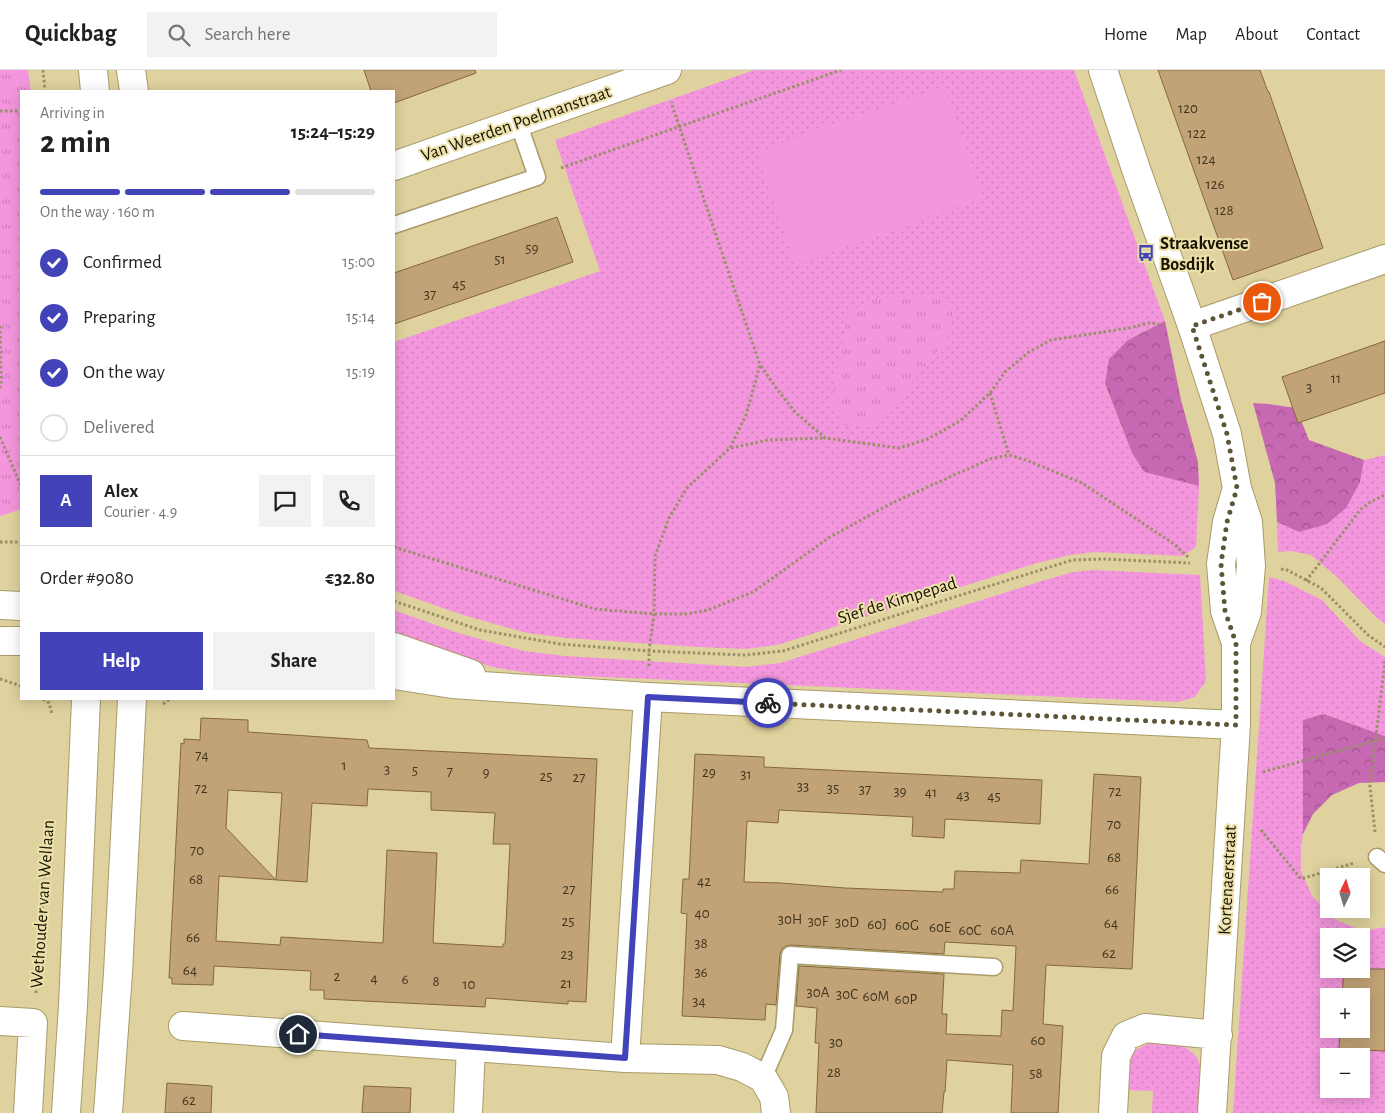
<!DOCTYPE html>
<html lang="en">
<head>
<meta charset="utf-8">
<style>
  :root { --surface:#fff; --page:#f2f2f2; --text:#202124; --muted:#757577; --line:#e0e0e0; --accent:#4243b8 }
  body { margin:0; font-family:"Alegreya Sans",sans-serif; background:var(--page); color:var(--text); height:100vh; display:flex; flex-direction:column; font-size:19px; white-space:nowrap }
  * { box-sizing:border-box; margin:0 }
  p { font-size:16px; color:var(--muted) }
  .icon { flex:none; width:28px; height:28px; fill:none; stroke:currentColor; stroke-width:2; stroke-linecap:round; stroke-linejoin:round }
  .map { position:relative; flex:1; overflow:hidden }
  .side { position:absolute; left:20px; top:20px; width:375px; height:610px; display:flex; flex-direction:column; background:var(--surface); border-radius:0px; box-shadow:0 2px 12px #0003 }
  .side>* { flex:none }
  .needle { width:32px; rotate:4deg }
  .controls { position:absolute; left:1320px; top:798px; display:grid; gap:10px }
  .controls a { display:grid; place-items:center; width:50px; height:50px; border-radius:0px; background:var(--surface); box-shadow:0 2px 12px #0003; font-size:25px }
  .pin { position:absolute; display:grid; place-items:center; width:42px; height:42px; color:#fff; margin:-21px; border:2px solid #fff; border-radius:50%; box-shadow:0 1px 5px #0007 }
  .courier { position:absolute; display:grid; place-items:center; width:50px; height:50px; margin:-25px; border:4px solid #4243b8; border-radius:50%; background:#fff; color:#222; box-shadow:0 1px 6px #0007 }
  .overview em { font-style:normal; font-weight:600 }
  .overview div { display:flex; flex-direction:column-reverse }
  .overview { display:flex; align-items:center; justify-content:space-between; height:85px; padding:0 20px }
  h1 { font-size:32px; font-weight:600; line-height:38px }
  .bar { display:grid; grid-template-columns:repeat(4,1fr); gap:8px 5px; align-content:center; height:60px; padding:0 20px }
  .bar i { height:6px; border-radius:4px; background:var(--line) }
  .bar .current { background:var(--accent) }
  .bar p { grid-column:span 4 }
  .line { display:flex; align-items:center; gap:12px; padding:0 20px; border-top:1px solid var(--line) }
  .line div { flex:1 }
  .round { display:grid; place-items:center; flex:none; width:52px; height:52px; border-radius:0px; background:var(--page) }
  ol { padding:0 20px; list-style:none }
  li { display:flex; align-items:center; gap:15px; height:55px }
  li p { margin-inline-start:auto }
  li .icon { padding:5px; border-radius:50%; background:var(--accent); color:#fff; stroke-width:4 }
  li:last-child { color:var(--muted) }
  li i { width:28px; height:28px; border:2px solid var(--line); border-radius:50% }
  .action { display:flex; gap:10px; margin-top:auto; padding:10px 20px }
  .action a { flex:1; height:58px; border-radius:0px; background:var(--accent); color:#fff; font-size:20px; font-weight:600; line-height:58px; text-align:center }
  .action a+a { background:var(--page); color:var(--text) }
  header { display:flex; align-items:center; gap:30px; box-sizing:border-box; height:70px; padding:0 25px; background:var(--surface); border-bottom:1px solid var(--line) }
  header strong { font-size:24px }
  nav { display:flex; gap:28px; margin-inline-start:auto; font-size:18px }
  .search { width:350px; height:45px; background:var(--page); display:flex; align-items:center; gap:12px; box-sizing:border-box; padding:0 18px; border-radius:0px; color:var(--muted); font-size:19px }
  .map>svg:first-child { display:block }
  .grass { fill:url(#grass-dots); fill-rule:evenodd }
  .forest { fill:url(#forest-crowns) }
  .park { fill:url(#park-tufts) }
  .pitch { fill:#f396dd }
  .building { fill:#c2a377; stroke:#84673c; fill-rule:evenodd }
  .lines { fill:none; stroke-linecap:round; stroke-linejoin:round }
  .service-casing { stroke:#a89b69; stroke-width:19 }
  .minor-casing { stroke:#a89b69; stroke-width:30 }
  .secondary-casing { stroke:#a89b69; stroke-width:30 }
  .path { stroke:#9a9068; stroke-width:3; stroke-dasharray:2.5 2.5; stroke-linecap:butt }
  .service { stroke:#fff; stroke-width:16 }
  .minor { stroke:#fff; stroke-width:28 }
  .secondary { stroke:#fff; stroke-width:28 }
  .done { stroke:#5d5538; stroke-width:5; stroke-dasharray:0 9 }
  .route { stroke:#4243b8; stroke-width:6 }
  .labels { text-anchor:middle; stroke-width:4; stroke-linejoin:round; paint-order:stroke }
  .number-label { font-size:15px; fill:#42361e }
  .street-label { font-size:18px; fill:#171201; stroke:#ece0ab }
  .poi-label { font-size:18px; font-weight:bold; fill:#171201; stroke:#ece0ab; text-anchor:start }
</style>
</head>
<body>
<header>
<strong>Quickbag</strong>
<div class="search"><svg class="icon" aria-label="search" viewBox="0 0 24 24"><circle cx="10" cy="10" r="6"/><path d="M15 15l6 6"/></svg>Search here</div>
<nav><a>Home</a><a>Map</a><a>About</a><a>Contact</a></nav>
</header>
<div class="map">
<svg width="1385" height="1043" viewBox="0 0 1385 1043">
  <defs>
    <pattern id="grass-dots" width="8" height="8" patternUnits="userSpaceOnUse" patternTransform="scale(1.25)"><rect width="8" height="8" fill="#f396dd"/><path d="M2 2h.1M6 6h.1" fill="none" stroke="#d080bc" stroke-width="1.8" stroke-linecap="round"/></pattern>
    <pattern id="forest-crowns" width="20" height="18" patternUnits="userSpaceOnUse" patternTransform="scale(1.25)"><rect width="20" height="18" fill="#c768b2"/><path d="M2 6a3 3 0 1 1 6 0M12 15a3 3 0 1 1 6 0" fill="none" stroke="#a1548e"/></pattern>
    <pattern id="park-tufts" width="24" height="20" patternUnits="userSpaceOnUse" patternTransform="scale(1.25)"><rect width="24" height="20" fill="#f396dd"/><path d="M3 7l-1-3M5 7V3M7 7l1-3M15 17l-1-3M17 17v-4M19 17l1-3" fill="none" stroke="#d080bc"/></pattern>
  </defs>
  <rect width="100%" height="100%" fill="#dfd29e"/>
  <path class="grass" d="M754 0H1074L1165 251 1128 270 1105 315 1132 383 1144 402 1199 416 1196 477 1183 486 1094 482 1070 485 1037 493 777 575 745 579 698 577 567 568 527 563 463 545 394 521V272L600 201 555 70Z
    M1385 385V554L1375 546 1336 506 1311 485 1291 481 1278 482 1277 452 1299 462 1360 412 1364 390Z
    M1094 500 1200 505 1206 611 1195 627 1178 632 534 604 492 597 394 562V540L458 563 524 581 565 586 746 597 780 593 1042 511 1073 502Z
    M1269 507 1284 511 1322 530 1360 571 1385 587V666L1324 644 1303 650V764L1301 778V801L1312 826 1336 850 1364 861 1385 857V1043H1233ZM1329 866H1361V899H1329ZM1329 926H1361V959H1329ZM1329 986H1361V1019H1329Z
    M1153 973 1176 974 1185 977 1196 986 1200 995 1199 1043H1152L1153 1021 1125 1020C1127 996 1125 979 1153 973Z"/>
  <path class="forest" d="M1165 251 1181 330 1198 392 1199 416 1144 402 1132 383 1105 314 1109 289 1128 270Z
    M1253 333 1269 334 1296 338 1309 370 1364 390 1360 412 1346 438 1327 454 1299 462 1277 452 1275 413Z
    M1324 644 1385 666V712L1359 713 1332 725 1313 744 1303 764V650Z"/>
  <path class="park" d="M0 0H28L31 21H21V439L1 446H0Z
    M942 224 955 236 947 268 895 336 868 357 843 355 831 331 848 244 873 228Z"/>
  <path class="pitch" d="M944 16 984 128 796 195 756 82Z"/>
  <path class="building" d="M364 0H475L476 3 394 33V21H371Z
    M1158 0H1260L1268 22H1269L1323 178 1233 210Z
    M557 147 573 192 394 254V203Z
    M1385 271V323L1298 353 1282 307Z
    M201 648 248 650V662L367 670 369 678 597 689 586 932 568 931V934L486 928 485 937 324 929V920H310L311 901 214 896 213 915 172 914V908H169L181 673 184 674V669L200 670ZM368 719 431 722V740L495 743 493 774H510L505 874H503V877L433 873 437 783 387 780 383 873 281 867 280 875 216 871 219 806 307 812 312 733 367 736ZM228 720 282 723 276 810 226 758Z
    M695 684 764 687V697L1042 710 1040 754 945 749 944 768 912 766 913 747 779 740 778 753 747 751 744 812 781 813 845 818 943 822V819H954L955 801 1020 803 1021 790 1089 794 1094 704 1141 707 1132 899 1046 895 1043 954 1063 956 1058 1043H1011L1013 995 947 990 945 1022H944L942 1043H816L819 973H815L817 938 796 936 799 896 944 904 942 944H947L946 964 1001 966 1002 940 1013 941 1016 876 945 872 944 884 791 875 786 876 782 879 780 884 776 935 766 934 765 950 682 946 687 844 681 843 683 809H689Z
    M1344 899H1385V981L1339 979 1340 959H1361V926H1342Z
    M167 1013 212 1016 211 1043H165Z
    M364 1016 411 1018 410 1043H362Z"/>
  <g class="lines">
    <g class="service-casing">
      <path id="service" d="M394 155 537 107 518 52
        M1377 787 1385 794
        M763 1008 784 960 790 885 994 897"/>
    </g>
    <g class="minor-casing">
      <path id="minor" d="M1103 0 1137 102 1192 256 1227 364 1237 418 1248 452 1251 496 1247 542 1236 573V655L1212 1043
        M394 96 667 0
        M1192 256 1385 189
        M0 535 21 536
        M0 571H21
        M1236 573 1225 541 1221 494 1227 452 1237 418
        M394 577 471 604
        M394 605 452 614 648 627 1236 655
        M0 951 33 953 28 1043
        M183 956 625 988 718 990 742 997 763 1008 774 1027 776 1043
        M625 988 648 627
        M468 1043 471 977
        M1113 1043 1116 986 1126 966 1145 958 1218 965"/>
    </g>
    <g class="secondary-casing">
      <path id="secondary" d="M93 0 95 21
        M131 0 134 21
        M66 1043 73 936 86 629
        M108 1043 118 903 132 629"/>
    </g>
    <path class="path" d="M43 0 45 21
      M0 41H21
      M561 98 841 0
      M0 256 1 313 0 318
      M761 296 777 319 795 342 825 368 899 378 928 369 960 351 990 323 1005 302 1029 282 1051 270 1129 258 1149 253 1159 254
      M990 323 1009 385
      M0 367 21 416
      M731 378 768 370 824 368
      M0 472H21
      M394 477 595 539 654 544H687L708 540 753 522 830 467 892 433 990 389 1009 385 1026 390 1082 413 1174 474 1189 488
      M1281 499 1287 500 1321 518 1368 565 1385 577
      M1306 511 1360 440 1370 432 1385 425
      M394 531 480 560 560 574 649 581 745 585 783 581 1072 490 1103 489 1190 493
      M649 596V581L654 544 655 486 669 448 687 418 730 378 746 345 760 295 671 32
      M0 609 21 616
      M43 629 49 633 52 644
      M163 634 170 629
      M1263 702 1385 668
      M1261 760 1301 809 1354 793
      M1375 762 1370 716 1385 591
      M36 923 45 792"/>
    <use href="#service" class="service"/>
    <use href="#minor" class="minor"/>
    <use href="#secondary" class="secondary"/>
  </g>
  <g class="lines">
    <path class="done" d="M768 633 1236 655V573L1225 541 1221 494 1227 452 1237 418 1227 364 1192 256 1262 232"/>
    <path class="route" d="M298 964 625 988 648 627 768 633"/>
  </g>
  <defs>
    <g id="bus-bare" transform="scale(1.35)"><path d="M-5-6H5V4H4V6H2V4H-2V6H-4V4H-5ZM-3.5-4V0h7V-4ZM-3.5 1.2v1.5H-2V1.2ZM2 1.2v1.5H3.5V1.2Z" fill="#4243b8" stroke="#ece0ab" stroke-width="2.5" paint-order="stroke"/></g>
  </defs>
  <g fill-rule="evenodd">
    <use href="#bus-bare" x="1146" y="183"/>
  </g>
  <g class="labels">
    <g class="number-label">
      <text x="1188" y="43">120</text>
      <text x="1197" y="68">122</text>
      <text x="1206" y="94">124</text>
      <text x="1215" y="119">126</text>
      <text x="1224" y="145">128</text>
      <text x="532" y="183">59</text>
      <text x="500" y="194">51</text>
      <text x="459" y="219">45</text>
      <text x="430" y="229">37</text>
      <text x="1336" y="313">11</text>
      <text x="1309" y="322">3</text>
      <text x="202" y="690">74</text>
      <text x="344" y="700">1</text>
      <text x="387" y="704">3</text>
      <text x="415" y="705">5</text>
      <text x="450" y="706">7</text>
      <text x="486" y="707">9</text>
      <text x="709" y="707">29</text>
      <text x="746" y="709">31</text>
      <text x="546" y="711">25</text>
      <text x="579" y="712">27</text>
      <text x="803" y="721">33</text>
      <text x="201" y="723">72</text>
      <text x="833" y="723">35</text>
      <text x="865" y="724">37</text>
      <text x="900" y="726">39</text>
      <text x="1115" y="726">72</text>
      <text x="931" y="727">41</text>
      <text x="963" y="730">43</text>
      <text x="994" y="731">45</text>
      <text x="1114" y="759">70</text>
      <text x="197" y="785">70</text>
      <text x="1114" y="792">68</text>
      <text x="196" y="814">68</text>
      <text x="704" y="816">42</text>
      <text x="569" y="824">27</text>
      <text x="1112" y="824">66</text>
      <text x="702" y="848">40</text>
      <text x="790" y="854">30H</text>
      <text x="568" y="856">25</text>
      <text x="818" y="856">30F</text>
      <text x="847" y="857">30D</text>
      <text x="1111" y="858">64</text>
      <text x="877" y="859">60J</text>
      <text x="907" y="860">60G</text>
      <text x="940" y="862">60E</text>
      <text x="970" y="865">60C</text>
      <text x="1002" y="865">60A</text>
      <text x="193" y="872">66</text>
      <text x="701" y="878">38</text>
      <text x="1109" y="888">62</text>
      <text x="567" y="889">23</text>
      <text x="190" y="905">64</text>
      <text x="701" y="907">36</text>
      <text x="337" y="911">2</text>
      <text x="374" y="913">4</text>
      <text x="405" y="914">6</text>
      <text x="436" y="916">8</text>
      <text x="566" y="918">21</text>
      <text x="469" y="919">10</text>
      <text x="818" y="927">30A</text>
      <text x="847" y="929">30C</text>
      <text x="876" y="931">60M</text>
      <text x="906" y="934">60P</text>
      <text x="699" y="936">34</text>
      <text x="1038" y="975">60</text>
      <text x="836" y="977">30</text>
      <text x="834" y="1007">28</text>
      <text x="1036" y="1008">58</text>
      <text x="189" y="1035">62</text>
    </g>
    <g class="street-label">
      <text transform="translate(516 53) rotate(-19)" y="6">Van Weerden Poelmanstraat</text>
      <text transform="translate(897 530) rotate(-17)" y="6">Sjef de Kimpepad</text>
      <text transform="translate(1227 810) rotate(-87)" y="6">Kortenaerstraat</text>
      <text transform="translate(42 834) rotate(-86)" y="6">Wethouder van Wellaan</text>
    </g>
    <g class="poi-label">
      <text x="1160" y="179">Straakvense<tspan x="1160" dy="21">Bosdijk</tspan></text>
    </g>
  </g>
</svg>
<div class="controls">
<a><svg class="needle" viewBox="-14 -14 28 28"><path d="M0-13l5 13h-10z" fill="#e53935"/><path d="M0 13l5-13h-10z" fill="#757577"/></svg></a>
<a><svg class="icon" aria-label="layers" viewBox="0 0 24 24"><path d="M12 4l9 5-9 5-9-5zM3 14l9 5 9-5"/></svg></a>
<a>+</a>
<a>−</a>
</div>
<div class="pin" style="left:1262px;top:232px;background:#ea580c"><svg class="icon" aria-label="bag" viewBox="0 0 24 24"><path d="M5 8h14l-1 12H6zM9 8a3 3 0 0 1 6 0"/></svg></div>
<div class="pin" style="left:298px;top:964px;background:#1f2937"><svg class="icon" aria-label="home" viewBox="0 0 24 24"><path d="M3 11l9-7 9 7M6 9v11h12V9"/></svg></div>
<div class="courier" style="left:768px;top:633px"><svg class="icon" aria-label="bike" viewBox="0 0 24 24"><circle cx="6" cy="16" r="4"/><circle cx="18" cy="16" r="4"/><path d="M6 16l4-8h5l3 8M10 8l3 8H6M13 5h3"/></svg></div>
<section class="side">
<div class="overview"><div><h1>2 min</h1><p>Arriving in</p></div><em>15:24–15:29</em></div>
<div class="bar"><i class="current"></i><i class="current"></i><i class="current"></i><i></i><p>On the way · 160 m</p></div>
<ol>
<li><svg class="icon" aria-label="check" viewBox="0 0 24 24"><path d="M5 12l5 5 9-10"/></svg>Confirmed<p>15:00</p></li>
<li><svg class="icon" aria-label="check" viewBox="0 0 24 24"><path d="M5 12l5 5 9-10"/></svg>Preparing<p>15:14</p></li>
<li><svg class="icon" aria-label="check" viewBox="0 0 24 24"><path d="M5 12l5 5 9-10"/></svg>On the way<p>15:19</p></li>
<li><i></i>Delivered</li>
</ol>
<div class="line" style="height:90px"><b class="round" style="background:var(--accent);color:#fff">A</b><div><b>Alex</b><p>Courier · 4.9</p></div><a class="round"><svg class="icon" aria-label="chat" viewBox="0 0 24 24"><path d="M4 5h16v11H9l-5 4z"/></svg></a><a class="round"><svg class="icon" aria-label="phone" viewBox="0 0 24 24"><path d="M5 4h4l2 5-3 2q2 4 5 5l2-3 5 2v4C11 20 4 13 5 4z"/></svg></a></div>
<div class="line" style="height:65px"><div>Order #9080</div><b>€32.80</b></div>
<div class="action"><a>Help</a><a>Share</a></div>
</section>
</div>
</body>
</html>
